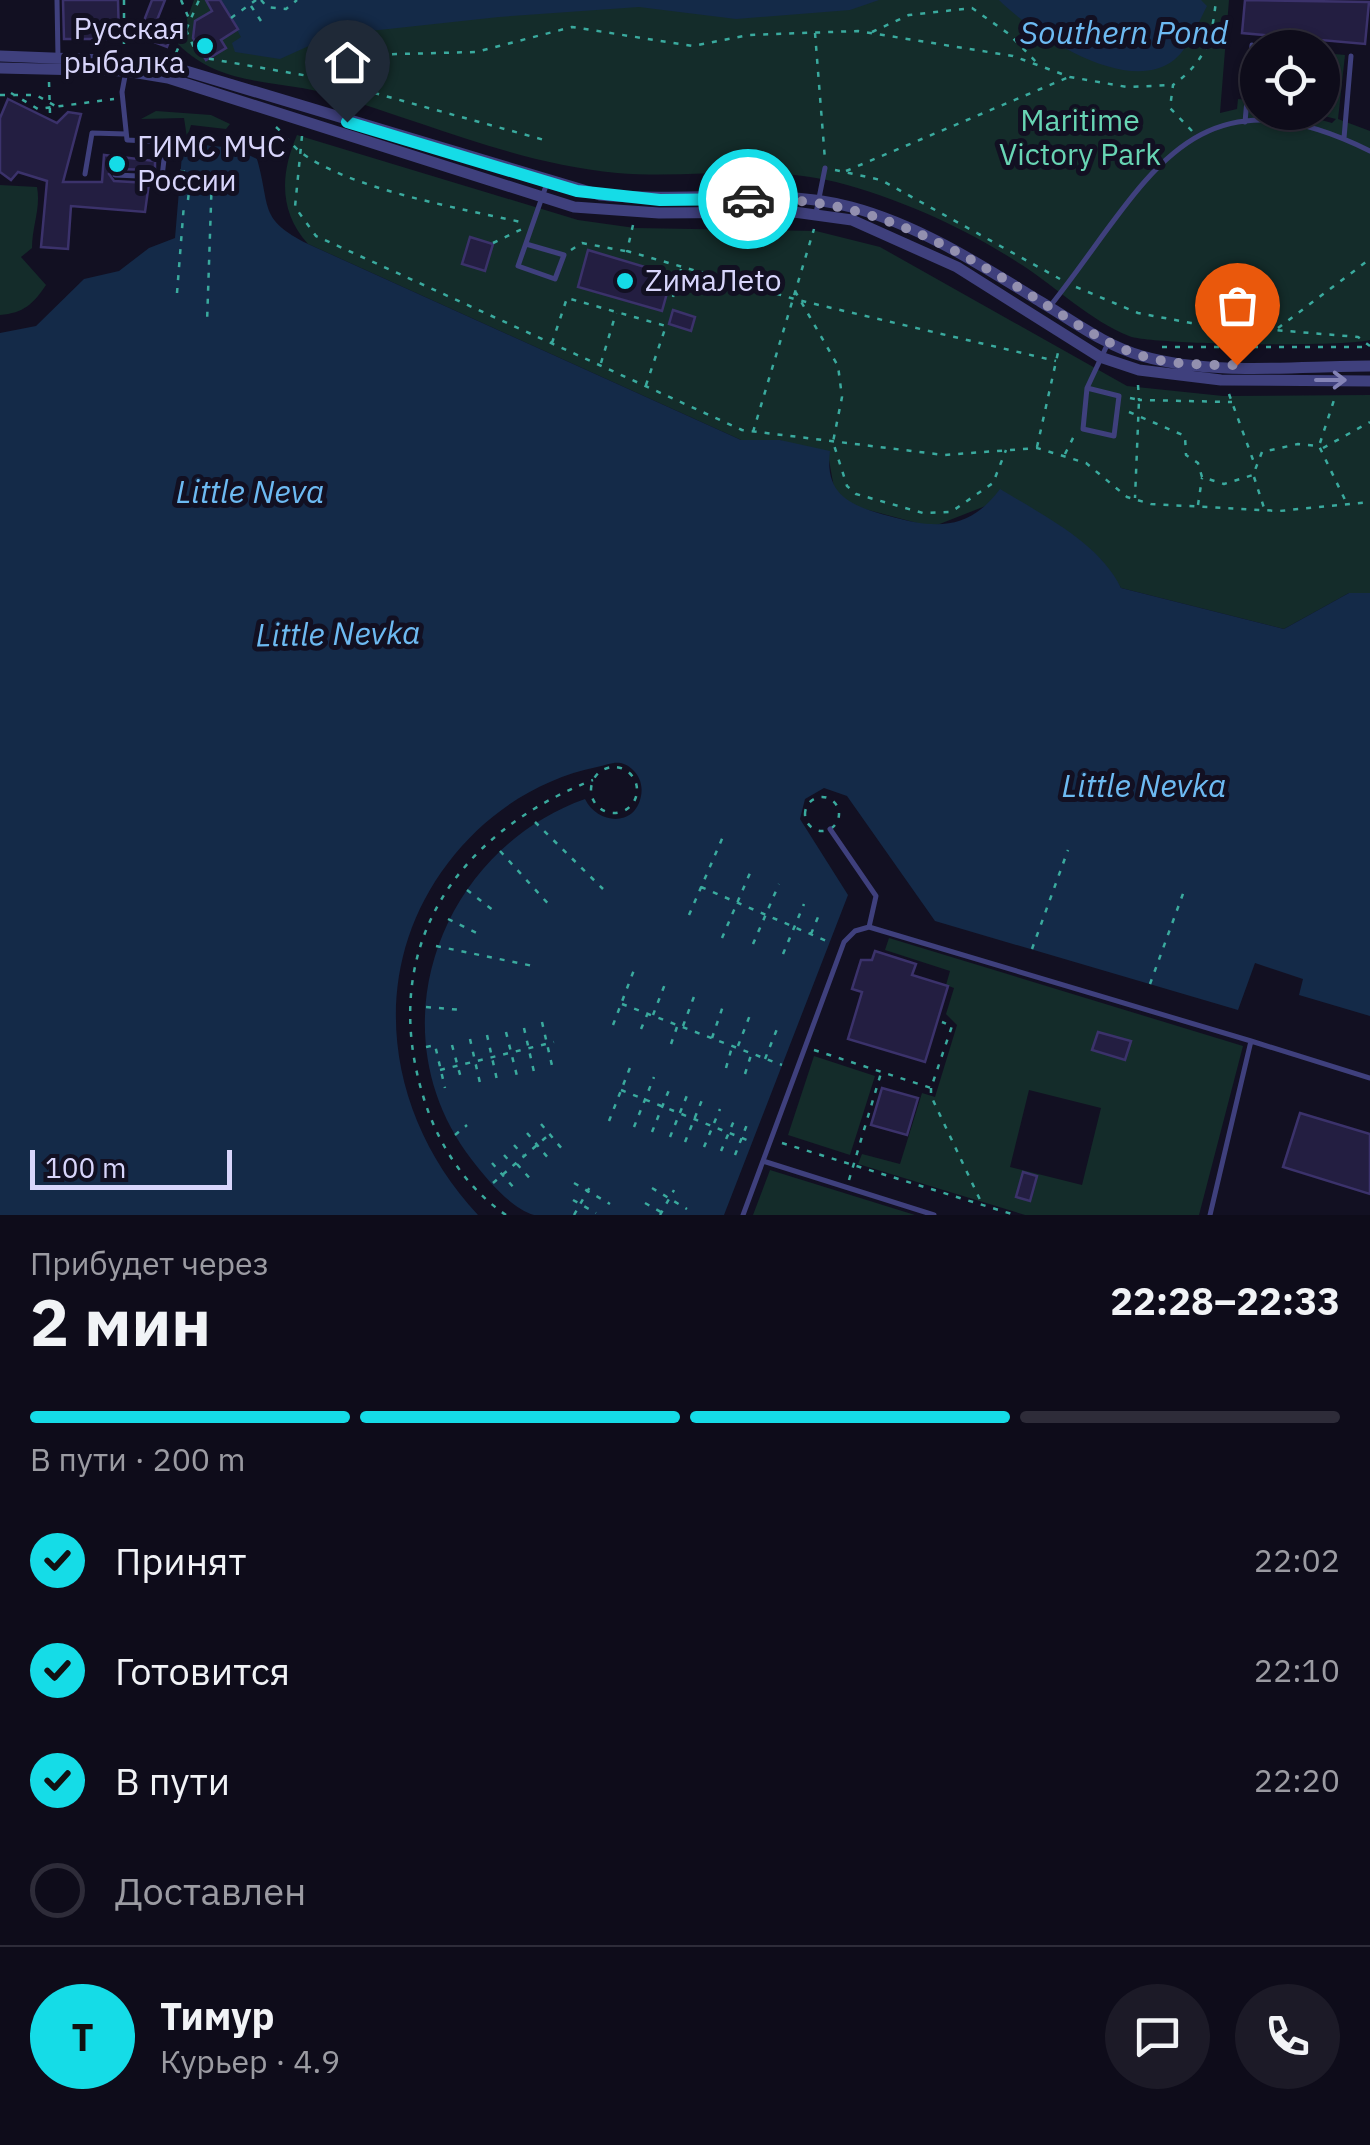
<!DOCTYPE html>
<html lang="ru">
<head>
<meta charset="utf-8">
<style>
  :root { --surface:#0e0c1a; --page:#1c1a27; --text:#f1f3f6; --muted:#9b9ba2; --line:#2e2c39; --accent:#15dce7 }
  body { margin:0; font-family:"IBM Plex Sans",sans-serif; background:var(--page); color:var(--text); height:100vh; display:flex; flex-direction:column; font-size:38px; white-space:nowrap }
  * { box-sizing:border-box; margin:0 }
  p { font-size:32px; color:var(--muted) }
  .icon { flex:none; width:55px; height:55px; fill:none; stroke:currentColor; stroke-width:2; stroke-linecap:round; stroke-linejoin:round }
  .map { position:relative; height:1215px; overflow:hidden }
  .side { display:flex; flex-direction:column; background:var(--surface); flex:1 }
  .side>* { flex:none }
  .fabs { position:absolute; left:1240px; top:30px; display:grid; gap:20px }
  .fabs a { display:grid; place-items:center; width:100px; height:100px; border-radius:50%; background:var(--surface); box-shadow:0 2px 8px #0004,0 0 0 2px var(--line); font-size:50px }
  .scale { position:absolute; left:30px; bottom:25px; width:202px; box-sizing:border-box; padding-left:10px; border:5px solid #d8d5fb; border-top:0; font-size:28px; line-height:35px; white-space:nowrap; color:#d8d5fb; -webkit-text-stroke:8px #121022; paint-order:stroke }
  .pin { position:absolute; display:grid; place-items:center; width:85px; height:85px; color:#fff; margin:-102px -42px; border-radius:50% 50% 50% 0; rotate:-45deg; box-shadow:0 0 10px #0007 }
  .pin .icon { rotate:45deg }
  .courier { position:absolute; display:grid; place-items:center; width:100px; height:100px; margin:-50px; border:8px solid #15dce7; border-radius:50%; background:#fff; color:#222; box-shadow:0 2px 12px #0007 }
  .summary em { font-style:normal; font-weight:700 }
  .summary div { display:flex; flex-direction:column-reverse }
  .summary { display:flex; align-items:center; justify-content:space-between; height:170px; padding:0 30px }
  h1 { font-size:65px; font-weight:700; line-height:75px }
  .bar { display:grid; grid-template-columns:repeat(4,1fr); gap:15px 10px; align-content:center; height:120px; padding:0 30px }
  .bar i { height:12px; border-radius:8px; background:var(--line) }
  .bar .current { background:var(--accent) }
  .bar p { grid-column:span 4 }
  .line { display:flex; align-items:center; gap:25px; padding:0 30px; border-top:2px solid var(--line) }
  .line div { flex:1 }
  .round { display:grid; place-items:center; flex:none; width:105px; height:105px; border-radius:52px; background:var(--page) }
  ol { padding:0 30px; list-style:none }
  li { display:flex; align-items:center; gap:30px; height:110px }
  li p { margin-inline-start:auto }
  li .icon { padding:10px; border-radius:50%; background:var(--accent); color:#111; stroke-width:4 }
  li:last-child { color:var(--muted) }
  li i { width:55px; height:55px; border:5px solid var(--line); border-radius:50% }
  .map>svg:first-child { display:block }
  .green { fill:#142c2a; fill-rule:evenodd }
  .water { fill:#142a48 }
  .building { fill:#231e41; stroke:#3b326b; stroke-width:2.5 }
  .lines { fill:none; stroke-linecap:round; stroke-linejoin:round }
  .path { stroke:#3aaa9e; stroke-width:2.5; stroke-dasharray:5 8; stroke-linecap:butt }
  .lane { stroke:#3f407d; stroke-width:5 }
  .street { stroke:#3f407d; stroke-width:11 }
  .oneway { stroke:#8483b6 }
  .done { stroke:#9390af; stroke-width:10; stroke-dasharray:0 18 }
  .route { stroke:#15dce7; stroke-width:12 }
  .poi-dot { fill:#15dce7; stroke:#121022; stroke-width:4 }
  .labels { text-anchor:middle; stroke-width:10; stroke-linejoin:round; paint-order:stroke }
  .poi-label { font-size:30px; fill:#d8d5fb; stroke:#121022; text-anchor:start }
  .park-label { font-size:30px; fill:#68d5b4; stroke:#121022 }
  .water-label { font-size:32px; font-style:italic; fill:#6dbaf2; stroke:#121022 }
</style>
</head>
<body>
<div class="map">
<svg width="1370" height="1215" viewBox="0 0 1370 1215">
  <rect width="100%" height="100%" fill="#121022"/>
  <path class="green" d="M194 0H1229L1220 113 1237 109 1238 99 1256 101 1258 112 1297 113 1332 123 1336 119 1312 113 1322 112 1323 53 1345 55 1338 119 1370 131V340C1346 347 1149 345 1129 336 1091 321 1056 287 1022 265 965 228 901 199 836 182 764 164 690 179 617 173 519 164 427 123 333 95 279 79 221 88 178 44Z
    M156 111 211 115 230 124 226 129 191 125 187 138 184 118 141 119Z
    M297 135 578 220 635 228 816 231 880 247 1127 386 1223 396 1370 395V593H1349L1284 629 1121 588 1101 560 1023 504 988 505 932 527 857 507 843 501 834 488 829 460 780 440H741L308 244C279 212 280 174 297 135Z
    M0 185 37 187C41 208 32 226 32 248L21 257 46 285C33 304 24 313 0 315Z
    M889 938 1243 1046 1199 1215H1025L858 1164 862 1154 900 1164 922 1093 935 1097 957 1025 946 1014 954 988 946 985 950 971 885 950ZM1029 1090 1101 1108 1082 1185 1010 1167Z
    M814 1056 875 1076 850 1155 788 1135Z
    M770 1170 915 1215H753Z"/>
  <path class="water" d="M220 0H879L850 10 736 19 639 7 499 17 333 35 280 59 235 52 232 43 241 37Z
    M999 0H1201L1207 6C1198 23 1189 48 1174 60 1127 97 1032 33 999 0Z
    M183 143 234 148 257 159C271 208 258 219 308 244L741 440H780L830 451C824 496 852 506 889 516 935 529 969 531 1000 489 1042 515 1099 542 1121 588L1284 629 1349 593H1370V1016L1299 995 1303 979 1255 963 1238 1010 935 921 847 796 824 788 805 799 800 819 848 895 724 1215C676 1215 628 1215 579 1215 566 1215 546 1215 534 1215 510 1208 486 1178 472 1160 373 1032 439 851 585 799 597 824 635 828 641 796 643 786 640 776 632 769 620 758 610 764 597 767 538 779 485 814 448 863 364 973 387 1118 478 1215H0V333L36 326 84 279 119 271 149 248 175 238Z"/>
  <path class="building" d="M63 0H118L119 39H64Z
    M152 0H165L157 20 175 27 167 47 138 36Z
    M206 0H220L238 29 221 40 226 48 206 60 193 38 195 21 212 11Z
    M1245 0 1369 2 1365 44 1242 33Z
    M8 99 57 123 68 112 81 114 63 182H102L104 155 155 161V170L115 169 109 174 114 181 149 183 145 212 71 206 68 249 41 247 47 181 18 172 11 180 0 172V118Z
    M470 237 493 244 485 271 462 264Z
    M588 250 672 275 662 311 578 287Z
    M673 310 695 317 691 331 669 324Z
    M875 951 916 964 912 975 948 986 925 1062 848 1039 862 992 852 989 861 960H872Z
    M1098 1032 1131 1041 1125 1060 1092 1050Z
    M882 1088 918 1098 907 1135 871 1125Z
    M1300 1113 1370 1134V1194L1283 1167Z
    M1023 1172 1037 1176 1030 1201 1016 1197Z"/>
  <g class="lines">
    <path class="path" d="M124 0V48
      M181 0 190 21
      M261 0 267 7 286 9 297 0
      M251 6 261 21
      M231 18 256 0
      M186 30 196 52 205 58 320 78 548 141
      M872 32 909 15 972 8 1009 34 1039 65
      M815 33 825 160
      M176 53 199 0
      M320 78 361 55 476 52 572 27 693 46 749 35 858 31 1013 56 1070 77 1127 87 1173 85
      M49 82 50 113
      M11 93 38 109 114 99
      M0 95H36L59 108
      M276 127C284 134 290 143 298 150 344 188 462 209 521 222
      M1192 131 1170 108 1173 85C1206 61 1212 39 1216 0
      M302 136 295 207 316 236 742 430 944 455 1037 448 1086 463 1127 497 1151 504 1279 511 1370 502
      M835 170 881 180 1060 279
      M180 171 212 175 207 323
      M846 171 1069 77
      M188 200 191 174
      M633 225 627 251 798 300 1056 361
      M493 243 522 229
      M571 250 582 243 625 251
      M1076 287 1138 313 1191 323 1358 337 1370 346
      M795 291 838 366 842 397 833 442 847 486 856 494 923 513 951 512 993 483 1006 450
      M177 293 184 204
      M673 297 681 269
      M1278 328 1370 259
      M552 343 567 298 666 326 646 385
      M1162 347H1369
      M601 363 616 313
      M1138 385 1139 400 1232 402
      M1229 394 1256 468
      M1130 398 1139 400 1135 498
      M1129 412 1185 436 1186 455 1198 463 1202 477 1224 484 1253 475 1262 452 1298 444 1319 446 1347 504
      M753 432 814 229
      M1320 443 1336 394
      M1037 447 1059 348
      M1323 448 1370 422
      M1065 454 1074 436
      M1254 477 1265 511
      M1198 505 1202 478
      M591 790a23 23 0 1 1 46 0a23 23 0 1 1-46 0Z
      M805 814a17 17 0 1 1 34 0a17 17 0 1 1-34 0Z
      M535 822 603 889
      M500 851 552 908
      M701 887 829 942
      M467 890 494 911
      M689 915 725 832
      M448 919 481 935
      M811 934 818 917
      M722 938 750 873
      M753 944 779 884
      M436 946 533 966
      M1032 949 1068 850
      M783 954 804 904
      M1150 984 1184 891
      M622 1004 782 1065
      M426 1007 462 1010
      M653 1015 665 984
      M542 1022 553 1070
      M613 1025 634 970
      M683 1026 695 994
      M524 1028 534 1072
      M641 1029 647 1015
      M506 1032 517 1076
      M487 1035 497 1080
      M712 1038 723 1006
      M470 1039 480 1083
      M671 1044 677 1027
      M452 1045 462 1082
      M738 1046 750 1015
      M426 1047 435 1045 445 1088
      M814 1050 931 1088 952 1026 942 1022
      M765 1059 779 1024
      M726 1068 732 1047
      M440 1070 554 1042
      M745 1074 751 1055
      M931 1088V1096L982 1204
      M621 1090 752 1142
      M609 1121 631 1065
      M541 1124 563 1150
      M634 1127 654 1077
      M652 1132 671 1085
      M527 1133 549 1159
      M455 1135 467 1125
      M670 1137 688 1093
      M685 1142 702 1100
      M782 1143 1015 1215
      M514 1145 523 1155
      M704 1147 720 1109
      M721 1151 736 1116
      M504 1155 513 1165
      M735 1155 748 1122
      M492 1163 515 1189
      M517 1164 533 1182
      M849 1180 881 1073
      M493 1183 551 1133
      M574 1183 610 1204
      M652 1188 687 1209
      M573 1200 596 1213
      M645 1203 666 1215
      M506 1215C466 1188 438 1144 424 1099 377 950 454 834 593 780
      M574 1215 591 1185
      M660 1215 674 1190"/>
    <path class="lane" d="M57 0 58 57
      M1245 122 1252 45
      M1344 138 1351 56
      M85 174 92 133 126 134
      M115 175 162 177 166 142 127 140 122 92 126 71
      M816 213 825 168
      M526 244 564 255 555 279 518 266 547 183
      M1051 305C1147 184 1190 61 1370 151
      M1087 388 1119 396 1114 436 1083 429 1087 388 1109 341
      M830 829 876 896 869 927
      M1251 1041 1370 1078
      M763 1161 934 1215
      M743 1215 844 942 855 931 869 927 1251 1041 1210 1215"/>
    <path class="street" d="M0 56 156 62 600 195C679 203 775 186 851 207 919 225 981 265 1041 302 1073 321 1106 346 1142 356 1213 376 1297 366 1370 366
      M0 68 126 71 168 78 574 207 659 213 794 212 852 220 957 267 1100 357 1139 370 1221 380 1370 381"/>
  </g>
  <defs><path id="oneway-shaft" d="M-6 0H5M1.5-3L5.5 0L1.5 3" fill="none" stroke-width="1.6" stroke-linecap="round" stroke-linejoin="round" transform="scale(2.5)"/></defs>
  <use class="oneway" href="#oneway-shaft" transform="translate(1331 380)"/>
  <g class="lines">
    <path class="done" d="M748 199C860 196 939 238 1032 296 1066 317 1101 342 1139 355 1170 365 1205 365 1237 365"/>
    <path class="route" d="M347 122 577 191 660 200 748 199"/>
  </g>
  <g class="poi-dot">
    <circle cx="205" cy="46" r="10"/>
    <circle cx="117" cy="164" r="10"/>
    <circle cx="625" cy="281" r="10"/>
  </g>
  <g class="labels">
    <g class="poi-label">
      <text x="185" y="39" text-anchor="end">Русская<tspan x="185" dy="34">рыбалка</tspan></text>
      <text x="137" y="157">ГИМС МЧС<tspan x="137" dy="34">России</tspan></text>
      <text x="645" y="291">ZимаЛеtо</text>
    </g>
    <g class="park-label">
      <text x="1080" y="131">Maritime<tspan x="1080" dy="34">Victory Park</tspan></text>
    </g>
    <g class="water-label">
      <text x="1124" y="44">Southern Pond</text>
      <text x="250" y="503">Little Neva</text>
      <text transform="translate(338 634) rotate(-1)" y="11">Little Nevka</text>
      <text x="1144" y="797">Little Nevka</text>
    </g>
  </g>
</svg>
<div class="fabs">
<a><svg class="icon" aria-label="locate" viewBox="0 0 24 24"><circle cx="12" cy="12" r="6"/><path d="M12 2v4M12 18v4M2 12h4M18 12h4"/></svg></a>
</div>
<div class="scale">100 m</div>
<div class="pin" style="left:1237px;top:365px;background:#ea580c"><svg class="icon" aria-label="bag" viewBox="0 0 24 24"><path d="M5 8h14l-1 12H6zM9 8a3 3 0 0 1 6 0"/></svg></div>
<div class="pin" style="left:347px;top:122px;background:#1f2937"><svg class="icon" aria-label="home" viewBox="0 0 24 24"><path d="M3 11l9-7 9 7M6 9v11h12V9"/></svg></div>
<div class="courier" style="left:748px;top:199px"><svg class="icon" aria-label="car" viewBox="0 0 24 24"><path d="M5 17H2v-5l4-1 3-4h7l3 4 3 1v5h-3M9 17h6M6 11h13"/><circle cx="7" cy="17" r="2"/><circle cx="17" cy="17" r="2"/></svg></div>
</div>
<section class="side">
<div class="summary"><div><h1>2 мин</h1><p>Прибудет через</p></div><em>22:28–22:33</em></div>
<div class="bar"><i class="current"></i><i class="current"></i><i class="current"></i><i></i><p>В пути · 200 m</p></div>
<ol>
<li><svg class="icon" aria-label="check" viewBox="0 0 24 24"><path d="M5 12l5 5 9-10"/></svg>Принят<p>22:02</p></li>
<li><svg class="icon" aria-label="check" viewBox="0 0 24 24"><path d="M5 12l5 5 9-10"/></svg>Готовится<p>22:10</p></li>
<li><svg class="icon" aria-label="check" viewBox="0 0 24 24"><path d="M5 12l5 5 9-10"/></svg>В пути<p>22:20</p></li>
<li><i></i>Доставлен</li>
</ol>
<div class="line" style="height:180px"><b class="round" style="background:var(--accent);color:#111">Т</b><div><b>Тимур</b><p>Курьер · 4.9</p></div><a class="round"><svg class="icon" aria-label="chat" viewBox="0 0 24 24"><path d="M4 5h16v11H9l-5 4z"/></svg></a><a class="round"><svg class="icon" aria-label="phone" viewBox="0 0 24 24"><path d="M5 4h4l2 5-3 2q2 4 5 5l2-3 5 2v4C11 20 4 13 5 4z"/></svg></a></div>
</section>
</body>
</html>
